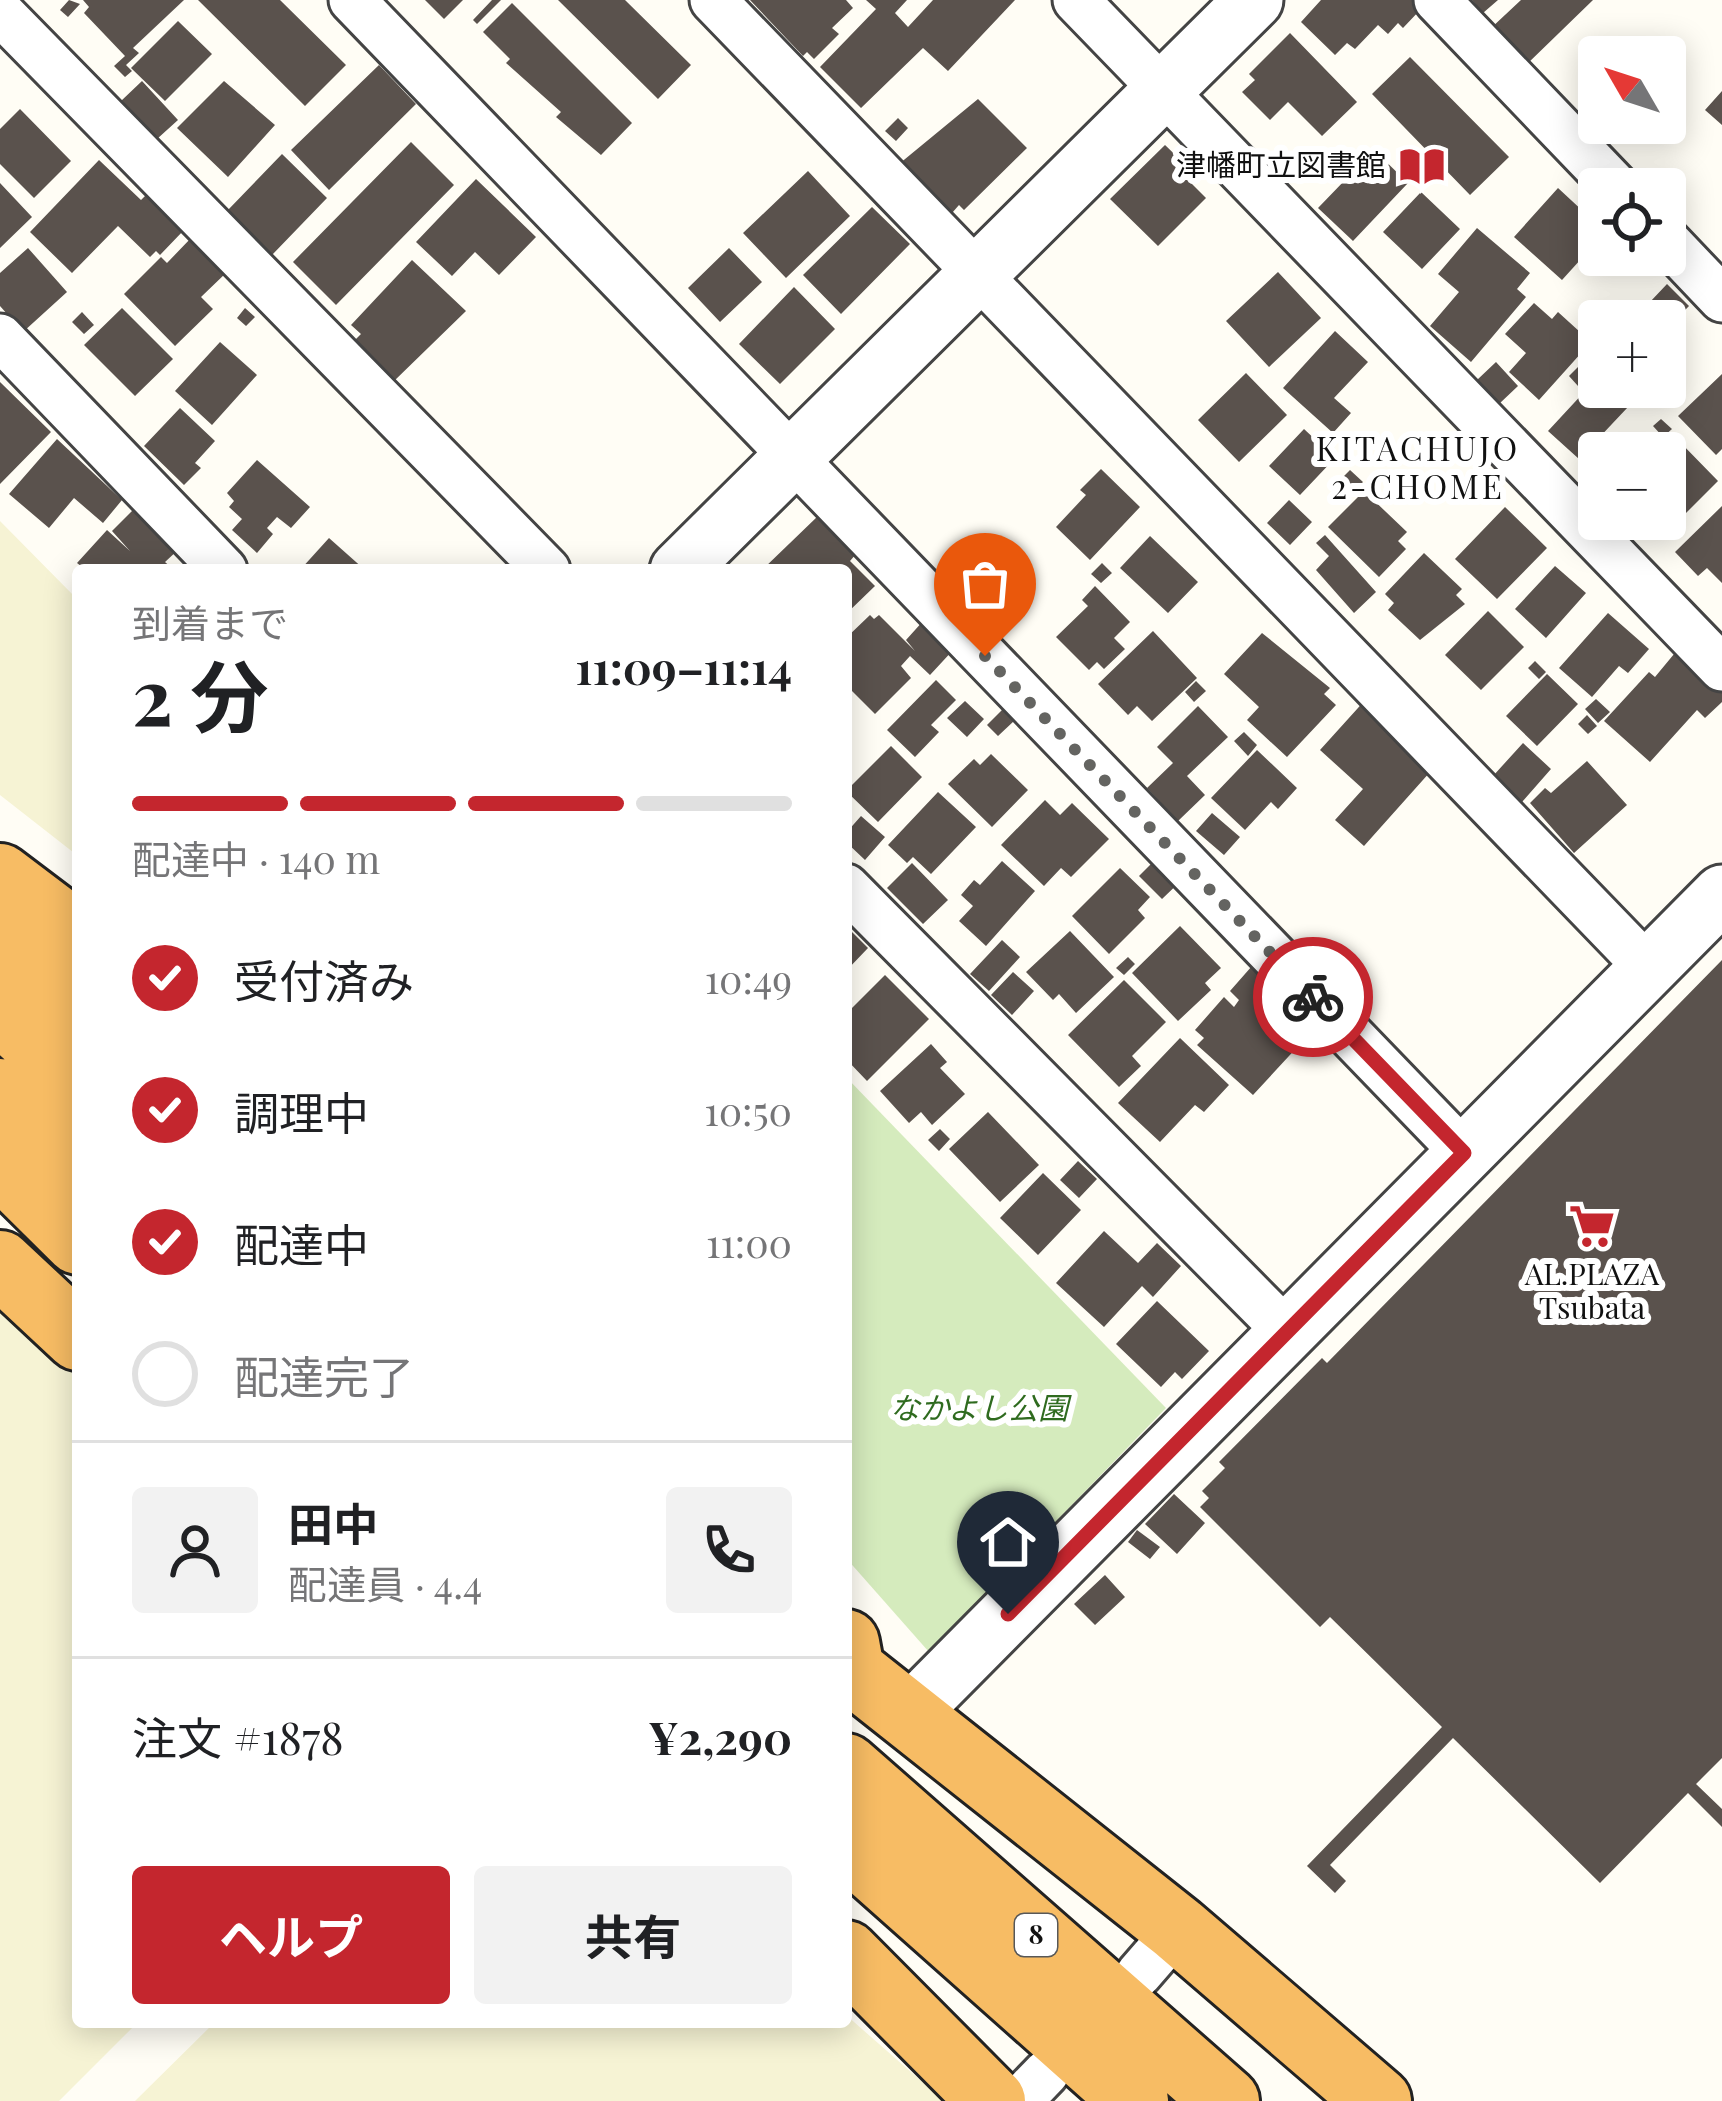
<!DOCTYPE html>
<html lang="ja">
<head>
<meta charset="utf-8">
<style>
  :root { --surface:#fff; --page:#f2f2f2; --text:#202124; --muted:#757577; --line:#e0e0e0; --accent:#c4262e }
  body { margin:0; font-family:"Playfair Display","Noto Sans JP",serif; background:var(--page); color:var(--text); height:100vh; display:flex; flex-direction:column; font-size:45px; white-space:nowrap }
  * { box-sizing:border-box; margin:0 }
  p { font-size:39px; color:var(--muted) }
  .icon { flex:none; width:66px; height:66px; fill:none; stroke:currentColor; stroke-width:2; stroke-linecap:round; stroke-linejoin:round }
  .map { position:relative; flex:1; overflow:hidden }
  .side { position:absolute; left:72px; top:564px; width:780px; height:1464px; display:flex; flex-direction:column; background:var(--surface); border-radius:12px; box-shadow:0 6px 30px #0003 }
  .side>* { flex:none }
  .needle { width:78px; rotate:309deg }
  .buttons { position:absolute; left:1578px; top:36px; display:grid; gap:24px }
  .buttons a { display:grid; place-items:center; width:108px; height:108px; border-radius:12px; background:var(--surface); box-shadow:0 6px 30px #0003; font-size:60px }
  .pin { position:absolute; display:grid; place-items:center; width:102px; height:102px; color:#fff; margin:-123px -51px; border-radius:50% 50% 50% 0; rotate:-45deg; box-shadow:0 0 12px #0007 }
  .pin .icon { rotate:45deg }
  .courier { position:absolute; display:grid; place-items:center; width:120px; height:120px; margin:-60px; border:9px solid #c4262e; border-radius:50%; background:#fff; color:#222; box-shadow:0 3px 15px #0007 }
  .summary em { font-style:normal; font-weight:700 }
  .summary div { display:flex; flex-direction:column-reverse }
  .summary { display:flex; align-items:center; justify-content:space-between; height:204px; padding:0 60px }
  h1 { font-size:78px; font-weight:700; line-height:90px }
  .bar { display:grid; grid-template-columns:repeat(4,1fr); gap:18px 12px; align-content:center; height:144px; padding:0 60px }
  .bar i { height:15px; border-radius:9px; background:var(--line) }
  .bar .active { background:var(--accent) }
  .bar p { grid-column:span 4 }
  .line { display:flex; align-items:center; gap:30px; padding:0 60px; border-top:3px solid var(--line) }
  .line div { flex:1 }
  .round { display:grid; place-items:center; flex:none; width:126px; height:126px; border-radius:12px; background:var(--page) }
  ol { padding:0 60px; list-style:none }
  li { display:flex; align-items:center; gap:36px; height:132px }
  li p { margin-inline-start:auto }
  li .icon { padding:12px; border-radius:50%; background:var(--accent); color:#fff; stroke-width:4 }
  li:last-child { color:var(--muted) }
  li i { width:66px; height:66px; border:6px solid var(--line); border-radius:50% }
  .button { display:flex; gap:24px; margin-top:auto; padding:24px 60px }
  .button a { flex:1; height:138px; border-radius:12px; background:var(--accent); color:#fff; font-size:48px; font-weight:700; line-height:138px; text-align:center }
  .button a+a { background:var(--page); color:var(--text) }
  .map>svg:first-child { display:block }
  .farmland { fill:#f6f3d4 }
  .green { fill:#d5ebbd }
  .building { fill:#5a524d }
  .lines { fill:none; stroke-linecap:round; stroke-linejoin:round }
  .minor-casing { stroke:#444; stroke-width:51 }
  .tertiary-casing { stroke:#444; stroke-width:63 }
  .trunk-casing { stroke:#222; stroke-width:72 }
  .minor { stroke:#fff; stroke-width:45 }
  .tertiary { stroke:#fff; stroke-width:57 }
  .trunk { stroke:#f7bc64; stroke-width:66 }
  .done { stroke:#646461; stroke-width:12; stroke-dasharray:0 21.6 }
  .route { stroke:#c4262e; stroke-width:15 }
  .labels { text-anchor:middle; stroke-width:12; stroke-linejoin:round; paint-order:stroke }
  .shield { fill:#fff; stroke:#585858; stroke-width:3 }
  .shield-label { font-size:27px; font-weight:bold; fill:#111 }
  .poi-label { font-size:30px; fill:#111; stroke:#fff; text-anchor:end }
  .park-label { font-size:30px; font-style:italic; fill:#2f6b1f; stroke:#fff }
  .neighbourhood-label { font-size:33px; letter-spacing:3px; fill:#111; stroke:#fff }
</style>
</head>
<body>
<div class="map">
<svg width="1722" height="2101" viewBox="0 0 1722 2101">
  <rect width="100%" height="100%" fill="#fffdf5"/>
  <path class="farmland" d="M0 521 78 600V856L0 795Z
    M0 1304 78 1373V2022H138L59 2101H0Z
    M846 2015 944 2101H135L215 2022H846Z"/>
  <path class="green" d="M846 1077 1166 1408 929 1652 846 1558Z"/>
  <path class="building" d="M69 0 80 4 68 17 60 10Z
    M83 0H184L133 48 139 53 126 65 132 71 125 77 114 66 125 56 84 13 89 7Z
    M198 0H280L346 65 305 106Z
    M425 0H463L444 19Z
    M492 0H501L477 24 473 20Z
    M558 0H625L691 65 658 99Z
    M750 0H846L853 8 832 28 839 34 814 59 807 52 803 56Z
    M866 0H907L895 13 908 27 933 0H1015L948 71 923 48 861 108 820 67 876 9Z
    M1321 0H1421V9L1403 28 1398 23 1388 34 1378 25 1355 49 1347 43 1335 55 1301 22Z
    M1472 0H1498L1483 13Z
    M1521 0H1593L1525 66 1490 29Z
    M512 3 632 123 601 155 556 117 561 112 506 63 510 59 483 32Z
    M178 21 212 54 165 101 131 68Z
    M1290 33 1357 102 1322 136 1288 102 1270 120 1242 92 1255 80 1249 74Z
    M1410 57 1509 157 1470 195 1372 94Z
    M379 65 416 104 329 190 291 150Z
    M142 81 178 120 157 139 121 101Z
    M224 81 275 125 228 177 177 128Z
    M1722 91V125L1705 110Z
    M978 99 1027 148 964 210 959 205 952 213 899 164Z
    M20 109 71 161 34 198 0 164V129Z
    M898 118 908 128 896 141 885 131Z
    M411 142 454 185 336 305 293 262Z
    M1165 145 1195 174 1188 180 1206 198 1158 246 1110 199Z
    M1374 150 1408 183 1353 241 1318 208Z
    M282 154 327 198 272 255 227 211Z
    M99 160 141 200 148 193 184 230 160 255 156 251 150 257 118 226 72 273 30 232Z
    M808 171 850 216 786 278 743 233Z
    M476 179 536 237 499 275 475 252 452 276 416 242Z
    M0 183 32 217 0 248Z
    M1558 188 1599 226 1587 244 1591 248 1562 280 1514 237Z
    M1421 192 1460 229 1422 269 1383 232Z
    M872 207 910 244 841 314 803 275Z
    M1477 228 1530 273 1517 289 1526 297 1471 362 1430 326 1459 292 1438 274Z
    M192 237 227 272 201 297 213 309 175 346 124 294 161 257 167 263Z
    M28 248 67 292 23 332 0 306V273Z
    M729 248 762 282 720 322 688 288Z
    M412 260 466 311 392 383 353 342 361 334 351 325Z
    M1278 272 1321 318 1269 367 1226 321Z
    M1667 284 1689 306 1665 331V321H1632Z
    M794 287 835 329 780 384 739 344Z
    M1534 303 1552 319 1558 312 1591 342 1539 400 1509 372 1526 353 1505 334Z
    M122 308 173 359 135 396 84 345Z
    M245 308 255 317 246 326 237 318Z
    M82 312 94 325 84 334 72 322Z
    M1335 331 1368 362 1334 398 1351 413 1333 433 1283 388Z
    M220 342 257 375 212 425 175 391Z
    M1591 354 1599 366 1578 386 1569 376Z
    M1496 362 1518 386 1499 404 1477 380Z
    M1246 373 1287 415 1239 462 1198 420Z
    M1722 374V449L1716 455 1678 416Z
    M1599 376V387L1628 391 1619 399 1628 407 1579 459 1548 431Z
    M0 382 51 432 0 484Z
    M180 408 215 441 195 463 201 468 184 485 144 446Z
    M1661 419 1672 429 1663 437 1653 426Z
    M1304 429 1335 458 1300 495 1269 466Z
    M57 439 122 500 103 523 74 498 49 528 9 494Z
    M1677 439 1718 481 1671 528 1662 519 1665 451Z
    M257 460 310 507 291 528 277 517 267 528 273 534 257 553 232 530 242 519 229 507 234 501 227 493Z
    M1101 469 1140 507 1090 560 1056 527 1086 495 1080 490Z
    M1350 470 1363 482 1353 492 1341 479Z
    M1364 491 1407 532 1398 541 1406 549 1379 577 1328 527Z
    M1289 500 1312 522 1290 545 1267 523Z
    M137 506 179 549 165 562 174 570H86L77 563 107 530 130 551 112 531Z
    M1722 506V583L1707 568 1698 576 1675 552Z
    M1505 507 1547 548 1497 599 1455 559Z
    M818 516 856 554 850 561 875 586 846 614V570H762Z
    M1325 535 1376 592 1354 613 1316 570 1329 556 1316 543Z
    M1150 536 1198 582 1168 613 1120 568Z
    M329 538 365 570H300Z
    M1424 553 1462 589 1456 595 1465 604 1420 640 1388 610 1394 603 1385 594Z
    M1102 563 1112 573 1101 583 1091 574Z
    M1555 566 1586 593 1546 638 1515 609Z
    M1095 586 1130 622 1114 638 1125 649 1104 669 1097 662 1089 670 1056 637 1088 606 1082 600Z
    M1488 611 1524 647 1481 690 1445 655Z
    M1608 613 1649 649 1628 673 1619 666 1592 697 1559 668Z
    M870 615 874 619 879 615 915 651 906 640 924 620 955 648 930 675 910 656 901 666 911 678 875 714 846 685V638Z
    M1153 631 1197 678 1152 721 1137 706 1128 715 1098 684Z
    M1262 633 1330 688 1324 694 1336 705 1287 757 1247 720 1259 707 1224 674Z
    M1679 648 1722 693V702L1705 718 1697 710 1650 762 1604 721 1649 672 1655 677Z
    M1535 661 1546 672 1539 679 1528 668Z
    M1547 674 1578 704 1537 746 1506 716Z
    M936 680 956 700 931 725 939 732 915 757 887 730Z
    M1196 681 1206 691 1194 702 1185 692Z
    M1367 698 1439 762 1364 846 1335 820 1363 789 1320 750Z
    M1596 699 1610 712 1598 723 1585 709Z
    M965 701 984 719 967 737 947 718Z
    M1198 706 1228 737 1187 776 1205 795 1178 821 1147 788 1173 763 1157 747Z
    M1003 709 1014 721 998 736 987 725Z
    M1587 715 1597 726 1588 734 1578 724Z
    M1244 732 1257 745 1248 756 1234 741Z
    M1523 743 1551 769 1522 802 1493 776Z
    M891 746 922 777 878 822 846 791Z
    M1257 750 1297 788 1278 809 1271 802 1245 830 1211 798Z
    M991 754 1028 790 992 827 948 784 974 759 980 765Z
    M1587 761 1627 805 1574 853 1530 803 1545 788 1551 793Z
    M938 792 976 827 931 874 913 857 907 863 888 845Z
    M1045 800 1060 815 1072 803 1109 839 1071 877 1061 868 1044 886 1001 845Z
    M1212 813 1240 837 1224 855 1196 831Z
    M861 816 885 837 865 860 846 842V833Z
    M1163 852 1186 876 1162 899 1139 876Z
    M1002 861 1035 891 986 946 959 921 973 906 961 895 974 880 980 885Z
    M912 863 948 900 923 924 887 888Z
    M1120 868 1150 897 1138 910 1145 918 1109 954 1072 916Z
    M846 926 868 948 846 971Z
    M1180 926 1221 968 1205 983 1211 990 1178 1021 1132 973Z
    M1070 931 1114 977 1076 1013 1059 994 1053 1000 1026 972Z
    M1002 940 1020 957 989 991 970 974Z
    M1128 957 1135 964 1124 975 1116 968Z
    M1722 960V1758L1696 1784 1722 1809V1827L1688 1793 1600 1883 1453 1738 1330 1865 1346 1881 1335 1893 1307 1866 1442 1727 1330 1617 1320 1627 1200 1507 1209 1498 1202 1491 1225 1468 1219 1462 1322 1358 1327 1363Z
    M1252 966 1293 1004 1277 1021 1301 1043 1253 1095 1197 1045 1204 1038 1195 1030 1224 997 1234 1007 1239 1000 1230 991Z
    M1013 972 1034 991 1012 1015 991 995Z
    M885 975 929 1019 867 1081 846 1059V1014Z
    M1124 980 1166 1022 1132 1056 1141 1066 1119 1087 1068 1035Z
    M1180 1038 1229 1085 1204 1112 1195 1105 1160 1142 1118 1103Z
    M931 1044 947 1062 940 1068 965 1094 932 1125 921 1112 909 1123 880 1091Z
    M988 1112 1039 1165 1000 1202 949 1149Z
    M940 1129 950 1139 939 1151 928 1140Z
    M1078 1161 1097 1179 1079 1198 1060 1180Z
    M1043 1173 1081 1210 1038 1255 1000 1218Z
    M1104 1231 1138 1263 1157 1243 1181 1266 1153 1297 1142 1286 1104 1327 1056 1283Z
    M1157 1301 1209 1351 1182 1379 1175 1372 1161 1387 1116 1344Z
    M1174 1494 1205 1523 1177 1554 1145 1524Z
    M1137 1530 1160 1547 1150 1559 1128 1542Z
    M1105 1575 1125 1597 1095 1625 1074 1604Z"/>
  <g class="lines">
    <g class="minor-casing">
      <path id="minor" d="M352 0 1464 1153
        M713 0 1648 968
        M1076 0 1722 668
        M1437 0 1618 189
        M0 12 547 570
        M1665 239 1722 299
        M0 337 224 570
        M846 887 1286 1331
        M1139 1974 1178 1929
        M1019 2101 1046 2073"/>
    </g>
    <g class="tertiary-casing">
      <path id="tertiary" d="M679 570 1254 0
        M907 1716 1722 894"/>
    </g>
    <g class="trunk-casing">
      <path id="trunk" d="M0 877 78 936
        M0 945 78 1008
        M0 1011 78 1081
        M0 1092 78 1162
        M0 1164 78 1241
        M0 1264 78 1337
        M846 1643 851 1670 1178 1929 1378 2101
        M846 1767 1226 2101
        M846 1844 1135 2101
        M846 1954 992 2101"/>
    </g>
    <use href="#minor" class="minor"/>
    <use href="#tertiary" class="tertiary"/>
    <use href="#trunk" class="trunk"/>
  </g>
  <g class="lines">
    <path class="done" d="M985 656 1313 997"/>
    <path class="route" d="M1008 1614 1464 1153 1313 997"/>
  </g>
  <defs>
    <g id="library-bare" transform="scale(3.6)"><path d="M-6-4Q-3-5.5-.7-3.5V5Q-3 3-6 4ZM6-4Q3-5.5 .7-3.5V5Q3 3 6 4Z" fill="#c4262e" stroke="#fff" stroke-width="2.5" paint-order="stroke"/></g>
    <g id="supermarket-bare" transform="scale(3.6)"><path d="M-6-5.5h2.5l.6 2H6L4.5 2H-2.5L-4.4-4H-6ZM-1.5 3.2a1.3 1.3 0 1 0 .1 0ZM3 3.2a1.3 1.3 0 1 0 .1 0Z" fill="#c4262e" stroke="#fff" stroke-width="2.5" paint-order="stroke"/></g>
  </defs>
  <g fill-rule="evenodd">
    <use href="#library-bare" x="1422" y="166"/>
    <use href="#supermarket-bare" x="1592" y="1226"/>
  </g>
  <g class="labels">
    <rect class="shield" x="1015" y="1914" width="42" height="42" rx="9"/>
    <g class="shield-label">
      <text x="1036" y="1944">8</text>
    </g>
    <g class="poi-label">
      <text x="1386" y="176">津幡町立図書館</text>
      <text x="1592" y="1285" text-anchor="middle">AL.PLAZA<tspan x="1592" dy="34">Tsubata</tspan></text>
    </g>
    <g class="park-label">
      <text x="979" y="1419">なかよし公園</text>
    </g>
    <g class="neighbourhood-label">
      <text x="1418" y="461">KITACHUJO<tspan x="1418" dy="38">2-CHOME</tspan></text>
    </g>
  </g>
</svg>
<div class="buttons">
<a><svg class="needle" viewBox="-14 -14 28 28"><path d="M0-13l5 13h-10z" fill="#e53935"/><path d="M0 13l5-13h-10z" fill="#757577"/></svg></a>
<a><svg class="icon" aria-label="locate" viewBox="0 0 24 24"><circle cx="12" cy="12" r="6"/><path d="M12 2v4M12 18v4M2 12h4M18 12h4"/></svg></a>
<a>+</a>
<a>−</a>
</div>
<div class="pin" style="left:985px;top:656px;background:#ea580c"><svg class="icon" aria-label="bag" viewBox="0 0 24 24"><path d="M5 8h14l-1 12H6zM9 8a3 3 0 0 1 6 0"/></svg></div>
<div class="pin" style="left:1008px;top:1614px;background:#1f2937"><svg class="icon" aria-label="home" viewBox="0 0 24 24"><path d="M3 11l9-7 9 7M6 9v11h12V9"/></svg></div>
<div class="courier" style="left:1313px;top:997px"><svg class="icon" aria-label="bike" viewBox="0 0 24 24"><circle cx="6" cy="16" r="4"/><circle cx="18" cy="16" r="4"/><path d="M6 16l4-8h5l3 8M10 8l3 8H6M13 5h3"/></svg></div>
<section class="side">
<div class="summary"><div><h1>2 分</h1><p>到着まで</p></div><em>11:09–11:14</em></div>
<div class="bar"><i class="active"></i><i class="active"></i><i class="active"></i><i></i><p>配達中 · 140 m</p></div>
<ol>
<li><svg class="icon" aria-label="check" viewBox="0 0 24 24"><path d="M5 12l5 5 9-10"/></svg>受付済み<p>10:49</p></li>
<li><svg class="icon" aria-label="check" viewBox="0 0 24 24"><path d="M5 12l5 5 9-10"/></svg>調理中<p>10:50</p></li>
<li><svg class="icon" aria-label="check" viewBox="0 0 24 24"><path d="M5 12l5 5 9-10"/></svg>配達中<p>11:00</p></li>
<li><i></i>配達完了</li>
</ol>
<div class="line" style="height:216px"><a class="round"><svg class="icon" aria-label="person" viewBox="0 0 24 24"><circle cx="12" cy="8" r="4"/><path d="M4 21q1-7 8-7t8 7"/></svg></a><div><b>田中</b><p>配達員 · 4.4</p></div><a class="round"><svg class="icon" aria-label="phone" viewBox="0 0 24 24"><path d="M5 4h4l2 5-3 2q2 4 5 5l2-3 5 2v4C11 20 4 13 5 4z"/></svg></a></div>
<div class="line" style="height:156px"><div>注文 #1878</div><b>¥2,290</b></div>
<div class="button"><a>ヘルプ</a><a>共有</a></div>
</section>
</div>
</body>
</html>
